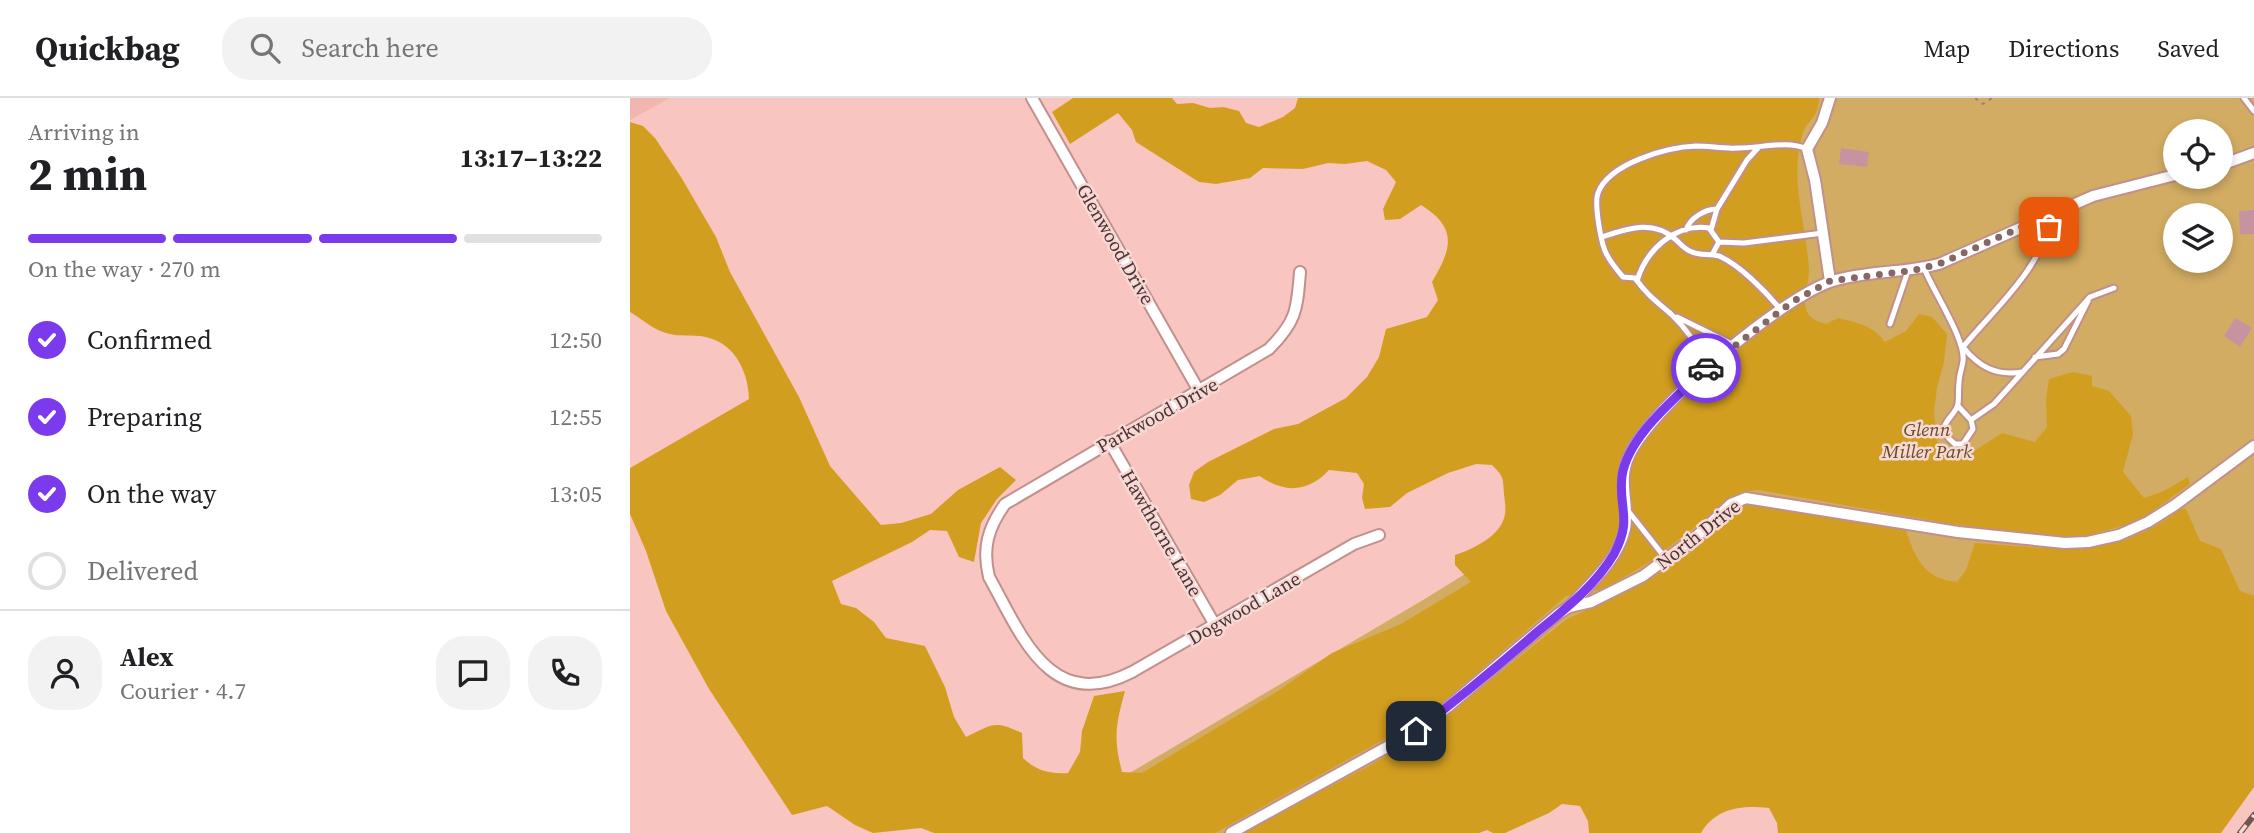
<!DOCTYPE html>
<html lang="en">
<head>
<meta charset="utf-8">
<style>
  :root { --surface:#fff; --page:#f2f2f2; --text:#202124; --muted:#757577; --line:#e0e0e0; --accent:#7c3aed }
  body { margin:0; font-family:"Source Serif 4",serif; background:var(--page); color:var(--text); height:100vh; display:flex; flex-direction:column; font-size:26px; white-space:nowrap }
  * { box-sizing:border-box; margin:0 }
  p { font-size:23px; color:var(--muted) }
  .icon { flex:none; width:38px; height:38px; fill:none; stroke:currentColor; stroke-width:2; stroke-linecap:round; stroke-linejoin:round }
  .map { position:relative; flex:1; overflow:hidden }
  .side { display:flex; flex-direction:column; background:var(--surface); width:630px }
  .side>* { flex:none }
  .buttons { position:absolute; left:1533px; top:21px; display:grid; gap:14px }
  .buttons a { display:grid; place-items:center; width:70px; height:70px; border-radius:50%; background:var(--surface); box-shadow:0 4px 10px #0003; font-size:35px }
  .pin { position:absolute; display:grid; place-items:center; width:60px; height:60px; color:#fff; margin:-30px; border-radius:14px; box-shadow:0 4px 10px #0006 }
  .courier { position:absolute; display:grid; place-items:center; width:70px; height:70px; margin:-35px; border:5px solid #7c3aed; border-radius:50%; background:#fff; color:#222; box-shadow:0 2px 9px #0007 }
  .headline em { font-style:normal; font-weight:700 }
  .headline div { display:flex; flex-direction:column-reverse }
  .headline { display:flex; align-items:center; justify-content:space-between; height:119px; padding:0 28px }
  h1 { font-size:46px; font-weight:700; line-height:52px }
  .bar { display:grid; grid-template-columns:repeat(4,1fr); gap:10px 7px; align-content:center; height:84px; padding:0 28px }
  .bar i { height:9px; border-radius:5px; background:var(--line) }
  .bar .active { background:var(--accent) }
  .bar p { grid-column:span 4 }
  .line { display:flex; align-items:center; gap:18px; padding:0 28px; border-top:2px solid var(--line) }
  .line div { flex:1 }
  .round { display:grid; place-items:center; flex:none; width:74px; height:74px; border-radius:28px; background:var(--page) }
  ol { padding:0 28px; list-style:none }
  li { display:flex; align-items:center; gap:21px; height:77px }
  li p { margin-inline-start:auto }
  li .icon { padding:7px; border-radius:50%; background:var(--accent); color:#fff; stroke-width:4 }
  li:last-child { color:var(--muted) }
  li i { width:38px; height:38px; border:4px solid var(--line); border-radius:50% }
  header { display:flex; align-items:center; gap:42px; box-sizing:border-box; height:98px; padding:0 35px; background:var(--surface); border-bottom:2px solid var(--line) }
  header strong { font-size:33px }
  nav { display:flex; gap:38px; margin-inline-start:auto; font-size:24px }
  .search { width:490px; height:63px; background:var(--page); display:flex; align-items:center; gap:18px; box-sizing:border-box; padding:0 24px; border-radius:28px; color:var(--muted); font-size:26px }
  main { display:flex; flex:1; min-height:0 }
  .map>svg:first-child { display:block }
  .built { fill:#f2b6b1 }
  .green { fill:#d2ac63; fill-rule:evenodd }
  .forest { fill:#d29e1f }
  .building { fill:#c594a0 }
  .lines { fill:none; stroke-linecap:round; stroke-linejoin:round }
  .service-casing { stroke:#c1908c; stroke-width:9 }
  .minor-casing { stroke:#c1908c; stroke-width:14 }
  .path { stroke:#a17d7a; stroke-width:2; stroke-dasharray:3.5 5; stroke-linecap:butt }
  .service { stroke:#fff; stroke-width:5 }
  .minor { stroke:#fff; stroke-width:10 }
  .rail-casing { stroke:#725654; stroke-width:6 }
  .rail { stroke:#f8d8d5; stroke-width:3.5; stroke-dasharray:10; stroke-linecap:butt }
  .done { stroke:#876765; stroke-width:7; stroke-dasharray:0 12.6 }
  .route { stroke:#7c3aed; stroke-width:9 }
  .labels { text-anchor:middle; stroke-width:5; stroke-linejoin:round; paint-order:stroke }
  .street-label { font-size:19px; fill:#493433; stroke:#f8d8d5 }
  .park-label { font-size:19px; font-style:italic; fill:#644e21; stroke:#f8d8d5 }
</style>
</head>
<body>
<header>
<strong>Quickbag</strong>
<div class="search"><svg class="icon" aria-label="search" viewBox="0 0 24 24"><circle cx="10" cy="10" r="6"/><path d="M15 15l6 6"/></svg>Search here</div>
<nav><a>Map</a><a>Directions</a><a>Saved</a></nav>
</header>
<main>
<section class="side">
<div class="headline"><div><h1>2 min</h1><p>Arriving in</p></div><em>13:17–13:22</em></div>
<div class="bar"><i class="active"></i><i class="active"></i><i class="active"></i><i></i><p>On the way · 270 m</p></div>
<ol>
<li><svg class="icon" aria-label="check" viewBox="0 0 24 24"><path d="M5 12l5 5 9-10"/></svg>Confirmed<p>12:50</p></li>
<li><svg class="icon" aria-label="check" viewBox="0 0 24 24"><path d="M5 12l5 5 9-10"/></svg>Preparing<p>12:55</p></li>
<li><svg class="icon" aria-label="check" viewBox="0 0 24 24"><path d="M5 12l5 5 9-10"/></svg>On the way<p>13:05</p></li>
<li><i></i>Delivered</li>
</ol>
<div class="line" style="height:126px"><a class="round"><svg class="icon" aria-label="person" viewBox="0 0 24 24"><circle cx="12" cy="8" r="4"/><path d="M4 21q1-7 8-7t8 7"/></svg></a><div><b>Alex</b><p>Courier · 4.7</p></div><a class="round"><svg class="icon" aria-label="chat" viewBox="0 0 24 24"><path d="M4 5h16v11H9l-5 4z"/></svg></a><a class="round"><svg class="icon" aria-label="phone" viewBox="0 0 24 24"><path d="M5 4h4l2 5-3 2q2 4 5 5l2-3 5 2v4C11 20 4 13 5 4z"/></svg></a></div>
</section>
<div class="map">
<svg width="1624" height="735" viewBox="0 0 1624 735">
  <rect width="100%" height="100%" fill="#f9c5c1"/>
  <path class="built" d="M0 0H40L0 22Z"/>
  <path class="green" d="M767 0H1624V659L1101 578 823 735H398L793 502 992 379ZM1545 33H1591V79H1545ZM1545 117H1591V163H1545Z"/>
  <path class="forest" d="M443 0H542L547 6 563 5 580 10 593 9 609 13 616 25 629 29 653 19 665 10 668 0H1189C1189 21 1176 22 1172 38 1159 83 1177 128 1179 173 1179 184 1173 200 1176 211 1179 221 1187 223 1196 226L1208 220C1227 225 1243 227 1255 244L1276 233 1289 216 1302 219 1317 236 1314 264 1307 290 1304 314 1307 343 1320 357 1335 359 1372 335 1405 344 1417 329 1416 301 1419 281 1443 274 1462 278V288L1479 293 1501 318 1503 336 1493 374 1514 400 1534 393 1558 379 1560 386 1509 423 1457 438H1417L1322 426 1128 392 1111 394 1018 465 989 482 969 492 936 498 800 616 585 735H304L291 730 243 735 225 727 197 708 162 717 79 591 36 513 16 453 0 416V370L119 301C118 271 103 242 70 238 57 237 46 239 33 234 21 230 11 220 0 214V24L13 28 25 40 51 79 86 139 100 174 169 299 200 368 251 427 271 425 301 416 328 392 370 369 386 382 367 401 351 425 344 464 329 459 317 433 300 432 282 444 202 483 211 506 226 510 244 524 256 540 295 548 315 589 324 619 336 639C363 626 364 622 392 635L393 660C407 673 419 676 438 675L450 654 452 633 464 598 495 593C486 626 483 640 492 674L512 675 651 591 702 555 771 526 841 484 825 467V457C841 452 866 440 873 423 877 414 875 405 874 396 873 380 874 379 862 367L846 366 818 375 777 395 760 409 735 411 732 400 734 386 727 375 699 372C679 394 654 396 630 378L608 382 590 397 574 404 561 401 559 387 564 374 578 364 644 331 668 326 716 300 737 279 749 259 756 231 797 219 808 202 802 184C822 150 828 130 791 107L770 121 755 122 753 111 766 84 756 72 737 63 715 66 698 65 673 71 633 70 620 80 586 86 569 84 506 44 502 32 488 15 440 46 422 14Z
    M1124 406 1275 430C1285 459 1293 481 1327 484L1336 472 1345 445C1403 449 1470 459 1523 429 1533 424 1542 417 1551 411H1556L1570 443 1591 451 1610 493 1624 498V689L1591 735H1148L1147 725 1139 710C1111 707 1086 710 1071 735H959L958 723 950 708 932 706 919 715 875 735H863L857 732 849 735H612L739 668 795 634 937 521 981 501 1024 478 1063 453 1108 409Z"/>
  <path class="building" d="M1211 50 1239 54 1237 69 1209 66Z
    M1624 112V136H1610L1609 113Z
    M1605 220 1622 230 1610 249 1594 238Z"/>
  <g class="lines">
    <g class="service-casing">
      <path id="service" d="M1614 0 1624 13
        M1056 132C1060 120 1075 111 1087 111
        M1081 132 1087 111 1117 62 1128 50
        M972 139C997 131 1022 121 1045 141 1051 146 1054 151 1062 154 1070 158 1080 155 1089 158 1110 167 1136 194 1151 212
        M1082 157 1089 144 1114 145 1193 135
        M1294 170C1303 193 1336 242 1333 263 1332 271 1329 277 1329 285 1328 292 1329 299 1328 306 1324 322 1301 327 1325 346H1333L1343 331 1341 322 1328 308
        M1007 183C1016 152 1045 125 1079 130L1089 144
        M1047 219 1104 247
        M1260 226 1278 173
        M1405 259 1428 256 1434 251 1458 203
        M1078 267C1068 248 1057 231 1041 216 1026 203 1017 197 1005 180L993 179C987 172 981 165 977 157 971 147 964 106 968 95 979 65 1038 49 1066 48 1080 48 1094 51 1108 50 1131 50 1157 42 1177 51
        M1392 274C1366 278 1349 269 1333 249 1365 210 1414 169 1421 116
        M1341 322 1364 306 1460 199 1484 190
        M999 414 1036 461"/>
    </g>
    <g class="minor-casing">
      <path id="minor" d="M402 0 569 293
        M1200 0 1192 25 1177 51 1185 82 1200 183
        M1591 67 1624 55
        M670 174C667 211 667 223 639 251L375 406C358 430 352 450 359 479 392 538 420 616 502 574L724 446 749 437
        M479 343 585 527
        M939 509C959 487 988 462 995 431 1000 406 987 383 999 358 1020 310 1153 198 1203 183 1235 173 1274 175 1309 166L1463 98 1545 77
        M601 735 786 633 819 608 928 516 939 509 961 504 1013 478 1067 438 1101 406 1116 400 1328 434 1435 445 1458 444 1489 437 1518 424 1545 407 1624 348"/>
    </g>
    <path class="path" d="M1345 0 1353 6 1362 0"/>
    <use href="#service" class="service"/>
    <use href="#minor" class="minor"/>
    <g class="rail-casing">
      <path id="rail" d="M1610 735 1624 717"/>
    </g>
    <use href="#rail" class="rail"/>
  </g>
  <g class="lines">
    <path class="done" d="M1076 270 1162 204 1200 183 1285 172 1309 166 1421 116 1419 129"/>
    <path class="route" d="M786 633C827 602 867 569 906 535 934 512 965 488 984 456 1003 420 988 411 992 378 998 337 1048 299 1076 270"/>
  </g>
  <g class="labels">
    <g class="street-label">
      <text transform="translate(486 146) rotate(60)" y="7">Glenwood Drive</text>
      <text transform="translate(527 317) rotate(-29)" y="7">Parkwood Drive</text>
      <text transform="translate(532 435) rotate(60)" y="7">Hawthorne Lane</text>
      <text transform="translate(1068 436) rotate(-38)" y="7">North Drive</text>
      <text transform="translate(614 510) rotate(-30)" y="7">Dogwood Lane</text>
    </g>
    <g class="park-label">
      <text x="1297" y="338">Glenn<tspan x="1297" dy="22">Miller Park</tspan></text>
    </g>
  </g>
</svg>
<div class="buttons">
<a><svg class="icon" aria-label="locate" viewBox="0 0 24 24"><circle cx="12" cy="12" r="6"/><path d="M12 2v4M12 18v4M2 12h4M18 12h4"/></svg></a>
<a><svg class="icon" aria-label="layers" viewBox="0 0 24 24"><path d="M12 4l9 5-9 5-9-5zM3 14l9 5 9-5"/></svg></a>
</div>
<div class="pin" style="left:1419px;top:129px;background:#ea580c"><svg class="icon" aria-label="bag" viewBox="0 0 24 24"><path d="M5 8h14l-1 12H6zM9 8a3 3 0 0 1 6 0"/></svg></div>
<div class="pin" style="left:786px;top:633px;background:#1f2937"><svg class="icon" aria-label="home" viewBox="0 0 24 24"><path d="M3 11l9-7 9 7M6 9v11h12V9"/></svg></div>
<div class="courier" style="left:1076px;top:270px"><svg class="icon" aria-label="car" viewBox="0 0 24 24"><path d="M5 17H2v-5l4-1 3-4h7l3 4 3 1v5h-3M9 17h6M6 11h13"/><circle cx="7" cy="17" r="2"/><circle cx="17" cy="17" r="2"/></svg></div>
</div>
</main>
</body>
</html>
